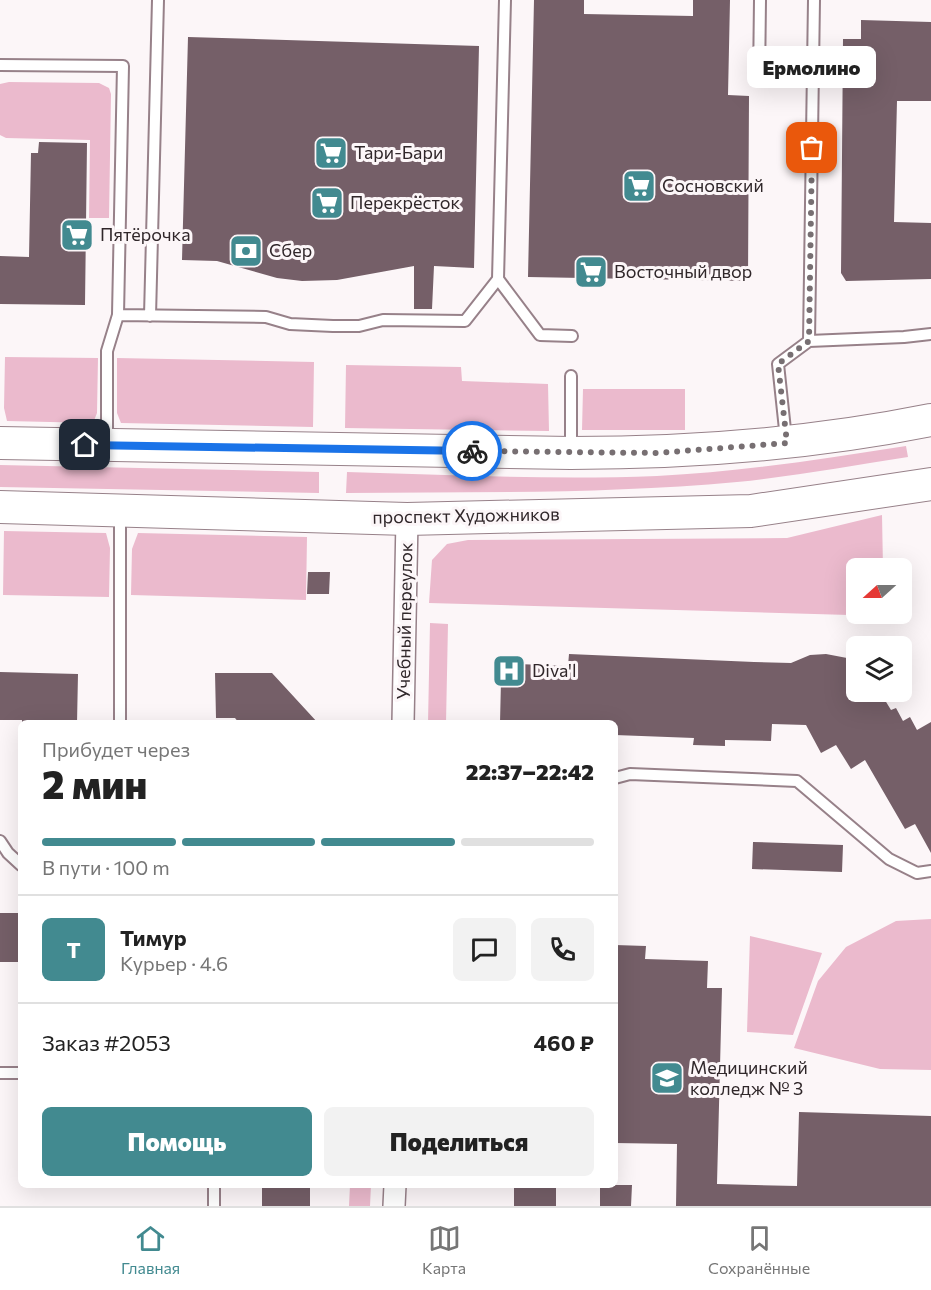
<!DOCTYPE html>
<html lang="ru">
<head>
<meta charset="utf-8">
<style>
  :root { --surface:#fff; --page:#f2f2f2; --text:#222; --muted:#767676; --line:#e0e0e0; --accent:#428a90 }
  body { margin:0; font-family:Commissioner,sans-serif; background:var(--page); color:var(--text); height:100vh; display:flex; flex-direction:column; font-size:22px; white-space:nowrap }
  * { box-sizing:border-box; margin:0 }
  p { font-size:20px; color:var(--muted) }
  .icon { flex:none; width:33px; height:33px; fill:none; stroke:currentColor; stroke-width:2; stroke-linecap:round; stroke-linejoin:round }
  .map { position:relative; flex:1; overflow:hidden }
  .drawer { position:absolute; left:18px; top:720px; width:600px; height:468px; display:flex; flex-direction:column; background:var(--surface); border-radius:9px; box-shadow:0 6px 24px #0002 }
  .drawer>* { flex:none }
  .needle { width:39px; rotate:249deg }
  .tools { position:absolute; left:846px; top:558px; display:grid; gap:12px }
  .tools a { display:grid; place-items:center; width:66px; height:66px; border-radius:9px; background:var(--surface); box-shadow:0 6px 24px #0002; font-size:30px }
  .pin { position:absolute; display:grid; place-items:center; width:51px; height:51px; color:#fff; margin:-26px; border-radius:12px; box-shadow:0 3px 9px #0006 }
  .courier { position:absolute; display:grid; place-items:center; width:60px; height:60px; margin:-30px; border:4px solid #1a73e8; border-radius:50%; background:#fff; color:#222; box-shadow:0 2px 8px #0007 }
  .bubble { position:absolute; height:42px; border-radius:9px; background:var(--surface); box-shadow:0 6px 24px #0002; font-size:20px; font-weight:800; line-height:42px; text-align:center }
  .head em { font-style:normal; font-weight:800 }
  .head div { display:flex; flex-direction:column-reverse }
  .head { display:flex; align-items:center; justify-content:space-between; height:102px; padding:0 24px }
  h1 { font-size:39px; font-weight:800; line-height:45px }
  .bar { display:grid; grid-template-columns:repeat(4,1fr); gap:9px 6px; align-content:center; height:72px; padding:0 24px }
  .bar i { height:8px; border-radius:4px; background:var(--line) }
  .bar .active { background:var(--accent) }
  .bar p { grid-column:span 4 }
  .line { display:flex; align-items:center; gap:15px; padding:0 24px; border-top:2px solid var(--line) }
  .line div { flex:1 }
  .round { display:grid; place-items:center; flex:none; width:63px; height:63px; border-radius:9px; background:var(--page) }
  .button { display:flex; gap:12px; margin-top:auto; padding:12px 24px }
  .button a { flex:1; height:69px; border-radius:9px; background:var(--accent); color:#fff; font-size:24px; font-weight:800; line-height:69px; text-align:center }
  .button a+a { background:var(--page); color:var(--text) }
  .tabs { display:flex; justify-content:space-around; align-items:center; height:84px; border-top:2px solid var(--line); background:var(--surface); font-size:16px; color:var(--muted) }
  .tabs a { display:grid; justify-items:center; gap:3px }
  .tabs .active { color:var(--accent) }
  .map>svg:first-child { display:block }
  .green { fill:#ebbacd }
  .building { fill:#755f68 }
  .lines { fill:none; stroke-linecap:round; stroke-linejoin:round }
  .lane-casing { stroke:#978189; stroke-width:14 }
  .street-casing { stroke:#978189; stroke-width:24 }
  .secondary-casing { stroke:#978189; stroke-width:34 }
  .lane { stroke:#fff; stroke-width:10 }
  .street { stroke:#fff; stroke-width:21 }
  .secondary { stroke:#fff; stroke-width:32 }
  .done { stroke:#776f72; stroke-width:6; stroke-dasharray:0 10.8 }
  .route { stroke:#1a73e8; stroke-width:8 }
  .labels { text-anchor:middle; stroke-width:6; stroke-linejoin:round; paint-order:stroke }
  .poi-label { font-size:18px; fill:#30272a; stroke:#fcf6f8; text-anchor:start }
  .street-label { font-size:18px; fill:#30272a; stroke:#fcf6f8 }
</style>
</head>
<body>
<div class="map">
<svg width="931" height="1206" viewBox="0 0 931 1206">
  <rect width="100%" height="100%" fill="#fcf6f8"/>
  <path class="green" d="M9 82 99 83 109 88 111 94 109 218H89L90 140 6 138 0 135V84Z
    M5 357 98 358 97 413 93 423 7 421 4 408Z
    M117 358 314 362 313 427 121 423 117 413Z
    M346 365 461 367 462 381 548 384 549 431 345 428Z
    M583 389H685V430H582Z
    M906 446 908 457C851 466 794 476 737 482 607 494 476 492 346 493L347 472C450 475 554 480 657 476 740 472 824 459 906 446Z
    M0 465 319 472V493L0 487Z
    M882 515 883 568H856V614H884V616L429 603 432 560 447 544 468 540 787 538Z
    M4 531 106 533 110 548 109 597 3 595Z
    M138 533 307 537 306 600 131 595 132 549Z
    M430 623 448 624 446 723H428Z
    M931 919V1070L880 1069 794 1048 818 981 846 947 896 921Z
    M750 936 822 953 793 1035 747 1032Z
    M350 1185H371L370 1206H349Z"/>
  <path class="building" d="M534 0H584V14L693 16V0H730L728 95 749 96 748 281 528 277Z
    M861 20 931 22V101H897L894 222 931 223V279L846 281 841 273 843 39H861Z
    M188 37 479 46 474 268 434 266 432 309H414V266L337 280 302 281 277 278 217 261 182 260Z
    M39 142 87 143 85 305 0 304V256L29 257 31 153H38Z
    M308 572H330L329 594H307Z
    M569 654 754 662 791 663 810 655 826 654 847 658 856 664V692H880L891 710 896 708 903 721 910 717 917 730 931 722V853L915 824 905 829 865 760 851 769 836 745 821 753 806 725 772 724 771 741 725 740V746L693 745 694 738 615 735V723H500L501 680 499 669 502 663 507 661 518 664 568 666Z
    M0 672 78 674 77 723H22V720H0Z
    M215 673H272L318 723H239L235 718H216Z
    M753 842 843 845 842 872 752 869Z
    M0 913H21V962H0Z
    M615 945 646 946 645 959 708 961 707 988H722L717 1184 797 1186 799 1112 931 1116V1206H676L677 1144 615 1143Z
    M262 1185H310V1206H262Z
    M514 1185H556V1206H514Z
    M600 1185H632L631 1206H600Z"/>
  <g class="lines">
    <g class="lane-casing">
      <path id="lane" d="M505 0 498 279 540 335 572 336
        M0 65 123 66 118 315 107 351V443
        M759 81 760 0
        M118 315 266 317 290 324 333 326H359L383 320 465 321 498 279
        M150 316 158 0
        M809 341 904 337 931 334
        M571 376V450
        M786 439 778 364 809 341 814 0
        M120 723V514
        M615 778 630 774 797 781 889 859 917 873 931 871
        M0 841 8 853 21 865
        M0 1073H21
        M214 1206V1185"/>
    </g>
    <g class="street-casing">
      <path id="street" d="M403 723 407 519
        M394 1206 395 1185"/>
    </g>
    <g class="secondary-casing">
      <path id="secondary" d="M0 443 571 453C692 453 812 444 931 420
        M0 507 407 519 751 511 931 484"/>
    </g>
    <use href="#lane" class="lane"/>
    <use href="#street" class="street"/>
    <use href="#secondary" class="secondary"/>
  </g>
  <g class="lines">
    <path class="done" d="M472 451 657 453 787 443 778 364 809 341 812 148"/>
    <path class="route" d="M85 445 472 451"/>
  </g>
  <defs>
    <g id="supermarket-square" transform="scale(1.725)"><rect x="-9" y="-9" width="18" height="18" rx="4" fill="#428a90" stroke="#fcf6f8"/><path d="M-6-5.5h2.5l.6 2H6L4.5 2H-2.5L-4.4-4H-6ZM-1.5 3.2a1.3 1.3 0 1 0 .1 0ZM3 3.2a1.3 1.3 0 1 0 .1 0Z" fill="#fff"/></g>
    <g id="bank-square" transform="scale(1.725)"><rect x="-9" y="-9" width="18" height="18" rx="4" fill="#428a90" stroke="#fcf6f8"/><path d="M-6-4H6V4H-6ZM0-2.3a2.3 2.3 0 1 0 0 4.6a2.3 2.3 0 1 0 0-4.6Z" fill="#fff"/></g>
    <g id="hospital-square" transform="scale(1.725)"><rect x="-9" y="-9" width="18" height="18" rx="4" fill="#428a90" stroke="#fcf6f8"/><path d="M-5-5h3v3.5h4V-5h3V5h-3V1.5h-4V5h-3Z" fill="#fff"/></g>
    <g id="university-square" transform="scale(1.725)"><rect x="-9" y="-9" width="18" height="18" rx="4" fill="#428a90" stroke="#fcf6f8"/><path d="M0-5L7-2L0 1L-7-2ZM-4 1L0 2.5L4 1V4Q0 6-4 4Z" fill="#fff"/></g>
  </defs>
  <g fill-rule="evenodd">
    <use href="#supermarket-square" x="331" y="153"/>
    <use href="#supermarket-square" x="639" y="186"/>
    <use href="#supermarket-square" x="327" y="203"/>
    <use href="#supermarket-square" x="77" y="235"/>
    <use href="#bank-square" x="246" y="251"/>
    <use href="#supermarket-square" x="591" y="272"/>
    <use href="#hospital-square" x="509" y="671"/>
    <use href="#university-square" x="667" y="1078"/>
  </g>
  <g class="labels">
    <g class="poi-label">
      <text x="354" y="159">Тари-Бари</text>
      <text x="662" y="192">Сосновский</text>
      <text x="350" y="209">Перекрёсток</text>
      <text x="100" y="241">Пятёрочка</text>
      <text x="269" y="257">Сбер</text>
      <text x="614" y="278">Восточный двор</text>
      <text x="532" y="677">Diva'l</text>
      <text x="690" y="1074">Медицинский<tspan x="690" dy="21">колледж № 3</tspan></text>
    </g>
    <g class="street-label">
      <text transform="translate(466 516) rotate(-1)" y="6">проспект Художников</text>
      <text transform="translate(405 621) rotate(-89)" y="6">Учебный переулок</text>
    </g>
  </g>
</svg>
<div class="tools">
<a><svg class="needle" viewBox="-14 -14 28 28"><path d="M0-13l5 13h-10z" fill="#e53935"/><path d="M0 13l5-13h-10z" fill="#767676"/></svg></a>
<a><svg class="icon" aria-label="layers" viewBox="0 0 24 24"><path d="M12 4l9 5-9 5-9-5zM3 14l9 5 9-5"/></svg></a>
</div>
<div class="pin" style="left:812px;top:148px;background:#ea580c"><svg class="icon" aria-label="bag" viewBox="0 0 24 24"><path d="M5 8h14l-1 12H6zM9 8a3 3 0 0 1 6 0"/></svg></div>
<div class="pin" style="left:85px;top:445px;background:#1f2937"><svg class="icon" aria-label="home" viewBox="0 0 24 24"><path d="M3 11l9-7 9 7M6 9v11h12V9"/></svg></div>
<div class="courier" style="left:472px;top:451px"><svg class="icon" aria-label="bike" viewBox="0 0 24 24"><circle cx="6" cy="16" r="4"/><circle cx="18" cy="16" r="4"/><path d="M6 16l4-8h5l3 8M10 8l3 8H6M13 5h3"/></svg></div>
<div class="bubble" style="left:747px;top:46px;width:129px">Ермолино</div>
<section class="drawer">
<div class="head"><div><h1>2 мин</h1><p>Прибудет через</p></div><em>22:37–22:42</em></div>
<div class="bar"><i class="active"></i><i class="active"></i><i class="active"></i><i></i><p>В пути · 100 m</p></div>
<div class="line" style="height:108px"><b class="round" style="background:var(--accent);color:#fff">Т</b><div><b>Тимур</b><p>Курьер · 4.6</p></div><a class="round"><svg class="icon" aria-label="chat" viewBox="0 0 24 24"><path d="M4 5h16v11H9l-5 4z"/></svg></a><a class="round"><svg class="icon" aria-label="phone" viewBox="0 0 24 24"><path d="M5 4h4l2 5-3 2q2 4 5 5l2-3 5 2v4C11 20 4 13 5 4z"/></svg></a></div>
<div class="line" style="height:78px"><div>Заказ #2053</div><b>460 ₽</b></div>
<div class="button"><a>Помощь</a><a>Поделиться</a></div>
</section>
</div>
<nav class="tabs">
<a class="active"><svg class="icon" aria-label="home" viewBox="0 0 24 24"><path d="M3 11l9-7 9 7M6 9v11h12V9"/></svg>Главная</a>
<a><svg class="icon" aria-label="map" viewBox="0 0 24 24"><path d="M3 6l6-2 6 2 6-2v14l-6 2-6-2-6 2zM9 4v14M15 6v14"/></svg>Карта</a>
<a><svg class="icon" aria-label="saved" viewBox="0 0 24 24"><path d="M7 4h10v16l-5-4-5 4z"/></svg>Сохранённые</a>
</nav>
</body>
</html>
